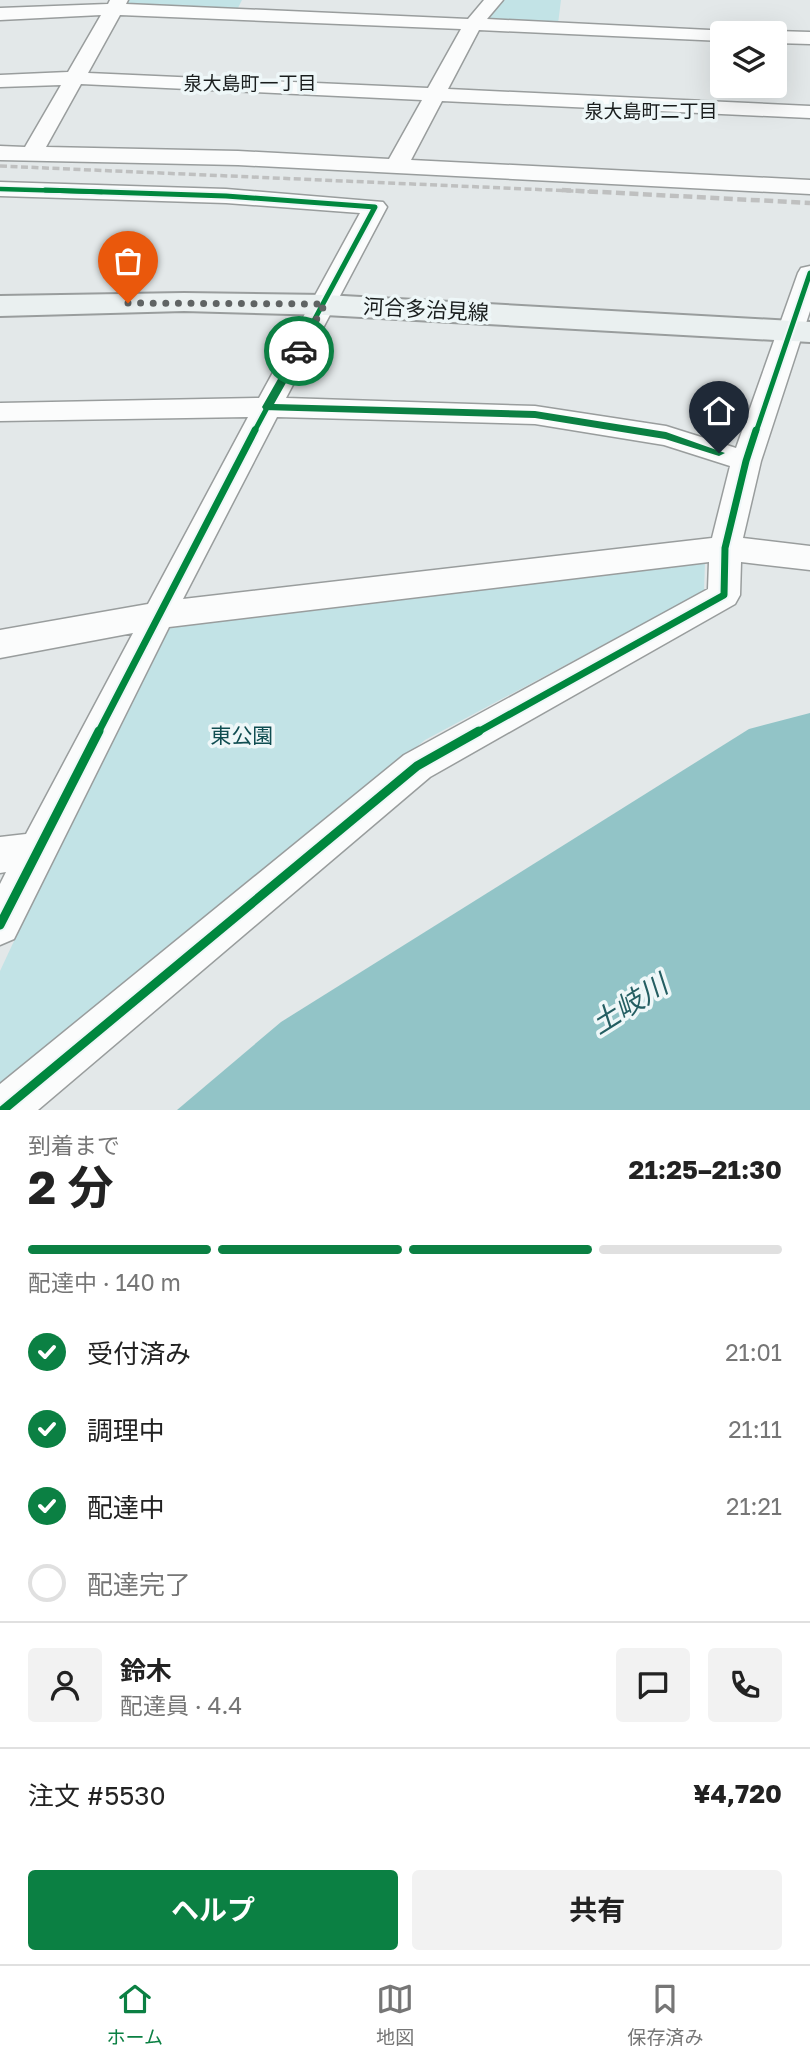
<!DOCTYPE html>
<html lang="ja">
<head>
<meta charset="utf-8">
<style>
  :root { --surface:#fff; --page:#f2f2f2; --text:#222; --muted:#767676; --line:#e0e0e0; --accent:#0b8043 }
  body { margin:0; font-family:"Golos Text","Noto Sans JP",sans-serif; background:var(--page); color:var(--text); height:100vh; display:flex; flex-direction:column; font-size:26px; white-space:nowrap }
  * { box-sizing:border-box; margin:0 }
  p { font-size:23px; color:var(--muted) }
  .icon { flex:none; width:38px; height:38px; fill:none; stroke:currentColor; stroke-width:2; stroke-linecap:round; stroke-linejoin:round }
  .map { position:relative; height:1110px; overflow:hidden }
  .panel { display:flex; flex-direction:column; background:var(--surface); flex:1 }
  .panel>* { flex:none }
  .buttons { position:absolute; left:710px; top:21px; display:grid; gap:14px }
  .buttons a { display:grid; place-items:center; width:77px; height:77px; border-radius:7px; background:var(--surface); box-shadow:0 7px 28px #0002; font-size:35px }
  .pin { position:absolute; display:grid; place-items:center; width:60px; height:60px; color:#fff; margin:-72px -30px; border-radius:50% 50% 50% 0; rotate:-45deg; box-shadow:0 0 7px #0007 }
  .pin .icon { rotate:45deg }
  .courier { position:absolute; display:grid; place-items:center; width:70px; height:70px; margin:-35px; border:5px solid #0b8043; border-radius:50%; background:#fff; color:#222; box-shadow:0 2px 9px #0007 }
  .head em { font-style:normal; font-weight:700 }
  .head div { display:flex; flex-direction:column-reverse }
  .head { display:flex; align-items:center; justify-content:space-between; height:119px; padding:0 28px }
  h1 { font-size:46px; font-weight:700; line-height:52px }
  .bar { display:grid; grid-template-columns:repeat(4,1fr); gap:10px 7px; align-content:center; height:84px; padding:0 28px }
  .bar i { height:9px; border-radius:5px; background:var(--line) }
  .bar .selected { background:var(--accent) }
  .bar p { grid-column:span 4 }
  .line { display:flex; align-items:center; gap:18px; padding:0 28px; border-top:2px solid var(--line) }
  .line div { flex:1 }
  .round { display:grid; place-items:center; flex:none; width:74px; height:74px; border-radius:7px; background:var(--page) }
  ol { padding:0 28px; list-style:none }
  li { display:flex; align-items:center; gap:21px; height:77px }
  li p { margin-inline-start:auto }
  li .icon { padding:7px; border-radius:50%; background:var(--accent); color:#fff; stroke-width:4 }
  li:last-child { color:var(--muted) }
  li i { width:38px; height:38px; border:4px solid var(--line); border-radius:50% }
  .button { display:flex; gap:14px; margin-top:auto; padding:14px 28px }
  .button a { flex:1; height:80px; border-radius:7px; background:var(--accent); color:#fff; font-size:28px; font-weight:700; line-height:80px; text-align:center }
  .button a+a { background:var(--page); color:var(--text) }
  .dock { display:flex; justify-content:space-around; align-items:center; height:98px; border-top:2px solid var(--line); background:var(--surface); font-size:19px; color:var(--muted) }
  .dock a { display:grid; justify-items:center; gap:4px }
  .dock .selected { color:var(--accent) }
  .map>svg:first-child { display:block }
  .green { fill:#c2e3e6 }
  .water { fill:#92c4c7 }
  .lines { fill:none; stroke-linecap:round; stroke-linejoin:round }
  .minor-casing { stroke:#999d9d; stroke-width:3 }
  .secondary-casing { stroke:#999d9d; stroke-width:4 }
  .minor { fill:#fbfcfc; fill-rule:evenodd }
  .secondary { fill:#eaf0f0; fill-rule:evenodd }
  .rail-far1 { stroke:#bfc0c0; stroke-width:3.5; stroke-dasharray:7 3.5; stroke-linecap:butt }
  .rail { stroke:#bfc0c0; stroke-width:4.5; stroke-dasharray:9 4.5; stroke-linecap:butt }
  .cycleway-far3-casing { stroke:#eef7f8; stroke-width:7 }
  .cycleway-far2-casing { stroke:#eef7f8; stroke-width:9 }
  .cycleway-far1-casing { stroke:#eef7f8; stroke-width:11 }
  .cycleway-casing { stroke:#eef7f8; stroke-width:13 }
  .cycleway-far3 { stroke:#00873e; stroke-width:4.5 }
  .cycleway-far2 { stroke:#00873e; stroke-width:5 }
  .cycleway-far1 { stroke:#00873e; stroke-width:7 }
  .cycleway { stroke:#00873e; stroke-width:9 }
  .route { fill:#0b8043 }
  .done { stroke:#606464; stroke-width:7; stroke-dasharray:0 12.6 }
  .labels { text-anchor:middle; stroke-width:7; stroke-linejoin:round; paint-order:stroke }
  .far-neighbourhood-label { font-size:19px; fill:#191d1d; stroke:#eef7f8 }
  .street-label { font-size:21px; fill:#191d1d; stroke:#eef7f8 }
  .park-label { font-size:21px; fill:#104d51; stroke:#eef7f8 }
  .near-water-label { font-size:28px; font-style:italic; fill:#245e62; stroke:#eef7f8 }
</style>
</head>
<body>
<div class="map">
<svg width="810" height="1110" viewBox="0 0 810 1110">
  <rect width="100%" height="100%" fill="#e3e8e9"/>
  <path class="green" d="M128 0H242L238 8 232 11 126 4Z
    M504 0H561L558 24 493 21 489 18Z
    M705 562 704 591 425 740 0 1088V971L157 635 176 625Z"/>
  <path class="water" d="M810 713V1110H177L281 1022 749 729Z"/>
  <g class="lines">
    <g class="minor-casing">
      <path id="minor" d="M110 0H128L126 4 468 19 484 0H503L487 19 730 31 731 33H723V41L479 30 448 89 810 106V118L442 101 411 160 810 180V194L238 165 0 160V146L25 147 61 85 0 87V75L68 72 101 15 0 20V8L108 4ZM120 15 461 29 428 88 88 73ZM81 84 422 100 389 159 238 151 46 147Z
        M775 31 810 32V44L775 43V33H768Z
        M0 182 226 189 383 202 387 207 286 398 535 406 666 426 736 448 798 273 801 268 810 266V311L761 461 743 538 810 546V570L741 562 740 595 735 604 430 777 38 1110H0V1084L404 755 708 589 709 562 169 627 14 939 0 945V884L6 872 0 873V837L26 834 133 633 0 658V630L148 604 248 417 0 421V403L259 398 360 213 226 203 0 196ZM277 417 535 424 664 445 730 466 712 538 183 599Z"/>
    </g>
    <g class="secondary-casing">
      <path id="secondary" d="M184 293 325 295 810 322V342L325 315 184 311 0 316V296Z"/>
    </g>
    <use href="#minor" class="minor"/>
    <use href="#secondary" class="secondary"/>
    <path class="rail-far1" d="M0 166 596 192"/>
    <path class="rail" d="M562 190 810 203"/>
    <g class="cycleway-far3-casing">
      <path id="cycleway-far3" d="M0 189 102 192"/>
    </g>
    <g class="cycleway-far2-casing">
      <path id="cycleway-far2" d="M45 190 226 196 375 207 254 432
        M756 432 810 273"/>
    </g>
    <g class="cycleway-far1-casing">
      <path id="cycleway-far1" d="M98 733 255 430
        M476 733 724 595 725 548 746 461 756 430"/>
    </g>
    <g class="cycleway-casing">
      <path id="cycleway" d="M0 925 99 731
        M3 1110 417 766 479 731"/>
    </g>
    <use href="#cycleway-far3" class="cycleway-far3"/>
    <use href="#cycleway-far2" class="cycleway-far2"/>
    <use href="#cycleway-far1" class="cycleway-far1"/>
    <use href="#cycleway" class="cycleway"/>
  </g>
  <path class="route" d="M299 348 304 351 274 404 535 411 666 432 725 453 719 456 665 439 535 418 264 410 262 407 294 351Z"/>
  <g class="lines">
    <path class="done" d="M128 303 325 304 299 351"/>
  </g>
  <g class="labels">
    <g class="far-neighbourhood-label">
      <text x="250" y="90">泉大島町一丁目</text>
      <text x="651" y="118">泉大島町二丁目</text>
    </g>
    <g class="street-label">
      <text transform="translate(426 310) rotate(3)" y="7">河合多治見線</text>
    </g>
    <g class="park-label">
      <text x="242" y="743">東公園</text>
    </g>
    <g class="near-water-label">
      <text transform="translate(629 1004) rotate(-32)" y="10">土岐川</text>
    </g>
  </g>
</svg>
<div class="buttons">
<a><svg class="icon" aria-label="layers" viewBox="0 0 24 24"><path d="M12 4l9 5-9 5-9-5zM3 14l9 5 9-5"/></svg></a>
</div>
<div class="pin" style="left:128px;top:303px;background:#ea580c"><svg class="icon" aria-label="bag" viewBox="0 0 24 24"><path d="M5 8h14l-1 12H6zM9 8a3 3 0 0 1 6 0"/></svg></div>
<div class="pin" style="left:719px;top:453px;background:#1f2937"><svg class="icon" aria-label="home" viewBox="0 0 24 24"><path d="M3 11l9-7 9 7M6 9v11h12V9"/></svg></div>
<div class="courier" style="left:299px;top:351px"><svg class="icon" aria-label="car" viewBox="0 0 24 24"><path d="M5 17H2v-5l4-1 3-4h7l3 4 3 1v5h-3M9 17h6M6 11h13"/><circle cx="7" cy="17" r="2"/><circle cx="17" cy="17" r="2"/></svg></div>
</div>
<section class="panel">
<div class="head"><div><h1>2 分</h1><p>到着まで</p></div><em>21:25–21:30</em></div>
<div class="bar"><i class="selected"></i><i class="selected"></i><i class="selected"></i><i></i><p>配達中 · 140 m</p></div>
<ol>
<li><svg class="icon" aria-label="check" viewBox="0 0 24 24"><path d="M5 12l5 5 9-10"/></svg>受付済み<p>21:01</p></li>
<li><svg class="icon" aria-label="check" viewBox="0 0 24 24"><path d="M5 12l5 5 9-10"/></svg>調理中<p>21:11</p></li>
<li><svg class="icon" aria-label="check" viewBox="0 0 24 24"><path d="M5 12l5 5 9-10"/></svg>配達中<p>21:21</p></li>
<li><i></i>配達完了</li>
</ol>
<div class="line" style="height:126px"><a class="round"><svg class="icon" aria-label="person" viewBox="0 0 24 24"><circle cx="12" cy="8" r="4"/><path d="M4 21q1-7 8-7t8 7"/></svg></a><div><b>鈴木</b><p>配達員 · 4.4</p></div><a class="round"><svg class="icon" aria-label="chat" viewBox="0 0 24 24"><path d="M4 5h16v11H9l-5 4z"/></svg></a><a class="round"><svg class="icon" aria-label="phone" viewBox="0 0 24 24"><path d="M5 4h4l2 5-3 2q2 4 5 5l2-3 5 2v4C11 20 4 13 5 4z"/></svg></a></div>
<div class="line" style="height:91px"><div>注文 #5530</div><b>¥4,720</b></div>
<div class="button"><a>ヘルプ</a><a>共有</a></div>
</section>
<nav class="dock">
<a class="selected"><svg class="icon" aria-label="home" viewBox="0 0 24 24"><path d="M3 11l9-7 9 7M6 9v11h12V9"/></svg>ホーム</a>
<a><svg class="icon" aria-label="map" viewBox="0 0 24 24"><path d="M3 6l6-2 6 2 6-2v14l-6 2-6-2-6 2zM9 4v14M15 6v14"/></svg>地図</a>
<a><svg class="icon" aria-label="saved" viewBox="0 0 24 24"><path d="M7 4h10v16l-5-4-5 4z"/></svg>保存済み</a>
</nav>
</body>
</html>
